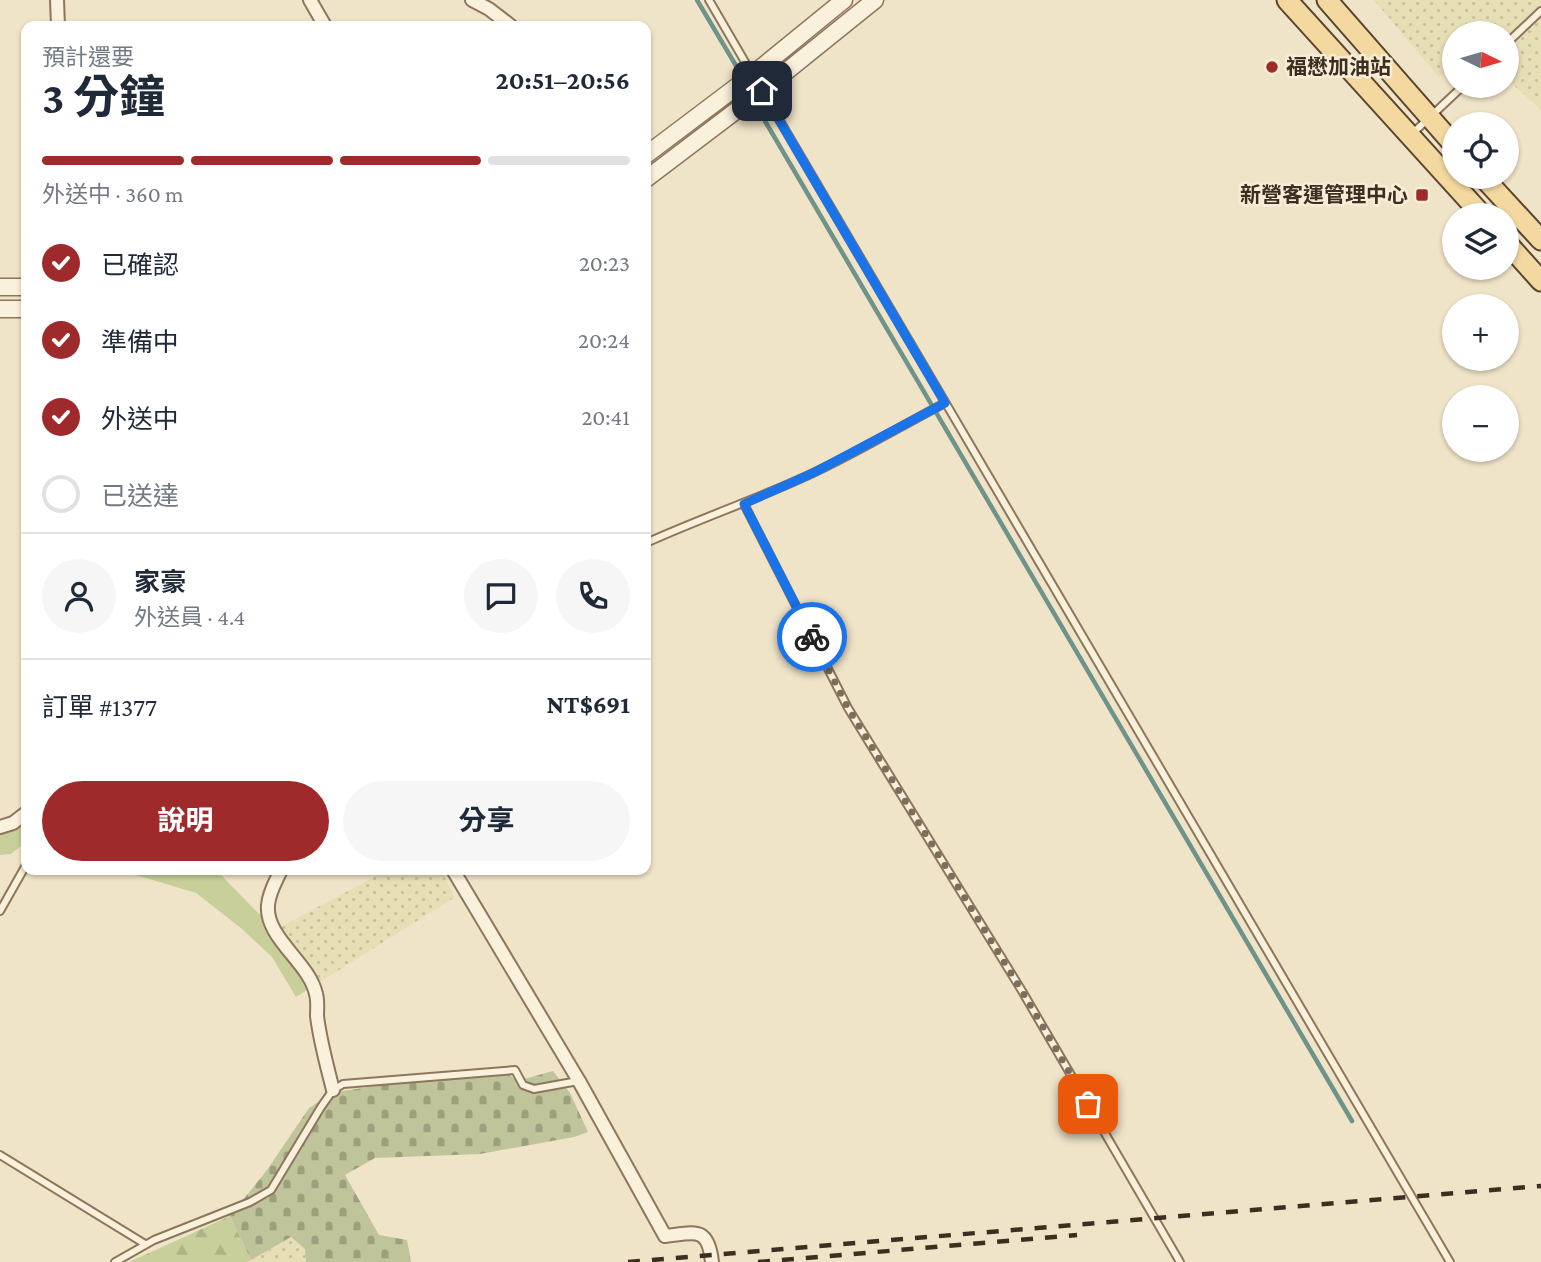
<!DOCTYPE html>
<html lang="zh-TW">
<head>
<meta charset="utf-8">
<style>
  :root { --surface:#fff; --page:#f6f6f7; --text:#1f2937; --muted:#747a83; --line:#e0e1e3; --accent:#9e2a2b }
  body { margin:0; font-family:"Crimson Pro","Noto Sans TC",serif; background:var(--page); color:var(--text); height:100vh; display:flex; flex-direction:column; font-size:26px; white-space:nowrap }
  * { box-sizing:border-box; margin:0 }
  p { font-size:23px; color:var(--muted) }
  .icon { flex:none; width:38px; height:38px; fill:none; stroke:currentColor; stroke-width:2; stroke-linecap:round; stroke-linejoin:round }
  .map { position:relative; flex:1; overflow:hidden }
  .sheet { position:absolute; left:21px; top:21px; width:630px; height:854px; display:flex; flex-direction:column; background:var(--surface); border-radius:14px; box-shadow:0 2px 5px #0004 }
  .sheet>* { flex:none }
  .needle { width:46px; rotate:95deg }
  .buttons { position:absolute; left:1442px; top:21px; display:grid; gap:14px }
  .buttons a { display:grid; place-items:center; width:77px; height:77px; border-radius:50%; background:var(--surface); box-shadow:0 2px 5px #0004; font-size:35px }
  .pin { position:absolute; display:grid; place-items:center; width:60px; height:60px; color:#fff; margin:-30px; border-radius:14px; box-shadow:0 4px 10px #0006 }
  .courier { position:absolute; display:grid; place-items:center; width:70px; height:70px; margin:-35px; border:5px solid #1a73e8; border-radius:50%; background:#fff; color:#222; box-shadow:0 2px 9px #0007 }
  .overview em { font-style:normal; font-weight:700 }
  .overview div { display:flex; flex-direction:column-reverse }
  .overview { display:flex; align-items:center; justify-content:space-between; height:119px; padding:0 21px }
  h1 { font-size:46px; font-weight:700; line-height:52px }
  .bar { display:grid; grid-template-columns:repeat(4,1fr); gap:10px 7px; align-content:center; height:84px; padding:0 21px }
  .bar i { height:9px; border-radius:5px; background:var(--line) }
  .bar .active { background:var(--accent) }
  .bar p { grid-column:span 4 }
  .line { display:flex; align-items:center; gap:18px; padding:0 21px; border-top:2px solid var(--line) }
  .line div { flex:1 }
  .round { display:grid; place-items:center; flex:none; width:74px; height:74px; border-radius:37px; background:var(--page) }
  ol { padding:0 21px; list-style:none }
  li { display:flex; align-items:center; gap:21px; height:77px }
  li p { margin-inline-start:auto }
  li .icon { padding:7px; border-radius:50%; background:var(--accent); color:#fff; stroke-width:4 }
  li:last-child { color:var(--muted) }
  li i { width:38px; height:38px; border:4px solid var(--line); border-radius:50% }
  .cta { display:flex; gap:14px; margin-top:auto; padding:14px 21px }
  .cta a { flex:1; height:80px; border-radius:42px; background:var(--accent); color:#fff; font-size:28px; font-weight:700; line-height:80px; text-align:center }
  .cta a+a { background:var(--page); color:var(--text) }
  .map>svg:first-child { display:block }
  .farmland { fill:url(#farmland-dots) }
  .grass { fill:#c9cf9b }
  .forest { fill:url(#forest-firs) }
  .cemetery { fill:url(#cemetery-stones) }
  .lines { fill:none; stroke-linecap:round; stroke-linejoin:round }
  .stream { stroke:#6f938a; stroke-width:4.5 }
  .service-casing { stroke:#8d765c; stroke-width:10 }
  .minor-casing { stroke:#8d765c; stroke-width:16 }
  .tertiary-casing { stroke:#8d765c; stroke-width:19 }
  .primary-casing { stroke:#5b4430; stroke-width:23 }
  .service { stroke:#faf1dc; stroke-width:6 }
  .minor { stroke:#faf1dc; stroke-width:12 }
  .tertiary { stroke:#faf1dc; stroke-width:16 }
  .primary { stroke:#f3d9a0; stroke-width:19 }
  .rail { stroke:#3d2e20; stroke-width:4.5; stroke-dasharray:12 12; stroke-linecap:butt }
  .done { stroke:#7c6e5b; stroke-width:7; stroke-dasharray:0 12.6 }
  .route { stroke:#1a73e8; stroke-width:9 }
  .poi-dot { fill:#9e2a2b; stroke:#f7eed8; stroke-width:2.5 }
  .labels { text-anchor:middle; stroke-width:5; stroke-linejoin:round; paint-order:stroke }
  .poi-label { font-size:21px; font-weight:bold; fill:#3d2e20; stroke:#f7eed8; text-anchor:start }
</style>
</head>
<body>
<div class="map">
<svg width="1541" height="1262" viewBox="0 0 1541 1262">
  <defs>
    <pattern id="farmland-dots" width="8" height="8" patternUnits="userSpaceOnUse" patternTransform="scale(1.75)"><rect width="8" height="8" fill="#e6deb5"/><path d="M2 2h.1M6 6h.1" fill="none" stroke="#c6bf9b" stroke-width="1.8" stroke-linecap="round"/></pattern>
    <pattern id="forest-firs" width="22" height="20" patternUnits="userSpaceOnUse" patternTransform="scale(1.75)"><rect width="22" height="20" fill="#c9cf9b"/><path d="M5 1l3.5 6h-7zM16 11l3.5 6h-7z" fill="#aeb285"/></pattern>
    <pattern id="cemetery-stones" width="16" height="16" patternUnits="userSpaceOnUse" patternTransform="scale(1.75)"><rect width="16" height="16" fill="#bfc49a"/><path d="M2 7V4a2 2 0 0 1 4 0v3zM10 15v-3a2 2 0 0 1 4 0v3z" fill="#9ca07d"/></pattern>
  </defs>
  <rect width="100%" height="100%" fill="#f0e4c8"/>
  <path class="farmland" d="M1374 0H1541V110L1507 79V33H1454V66L1439 77Z
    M387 870H441L455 897 320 982 298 956 281 927Z
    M291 1237 305 1249 306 1262H247Z"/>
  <path class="grass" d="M26 820V842L11 854 0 855V822Z
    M119 870H211L221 875 261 916 281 927 298 956 320 982 296 997 272 957 242 929 196 893Z"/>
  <path class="forest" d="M230 1216 251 1260 247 1262H129Z"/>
  <path class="cemetery" d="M501 1068 517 1081 553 1071 570 1093 588 1132 574 1137 480 1154 375 1158 345 1175 379 1235 407 1240 411 1262H306L305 1249 291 1237 251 1260 230 1216 267 1170 309 1108 335 1092Z"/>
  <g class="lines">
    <path class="stream" d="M697 0 738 69
      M760 106 765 121 1352 1121"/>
    <g class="service-casing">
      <path id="service" d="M709 0 752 74
        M1507 43 1541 11
        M763 92 1450 1262
        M1413 133 1463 86
        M744 504 848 708 1022 991 1180 1262
        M646 543C701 518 758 499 813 473 858 452 901 426 945 403
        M0 911 26 865
        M0 1155 145 1244
        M115 1262 154 1240 250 1202 271 1190 321 1107 333 1090 343 1084 515 1070 523 1085 534 1089 578 1081"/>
    </g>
    <g class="minor-casing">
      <path id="minor" d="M57 0 58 26
        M310 0 325 26
        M472 0 489 9 511 26
        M0 827 13 823 26 813
        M281 870C276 881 269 892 268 905 265 938 309 962 316 994 318 1001 317 1009 317 1016 320 1041 327 1066 333 1090
        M453 870 579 1081 665 1236C694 1233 708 1225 712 1262"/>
    </g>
    <g class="tertiary-casing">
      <path id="tertiary" d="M646 155 752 75 844 0
        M646 179 762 91 875 0
        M0 287H26
        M0 309H26"/>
    </g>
    <g class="primary-casing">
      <path id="primary" d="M1287 0 1482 215
        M1327 0 1454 145
        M1483 177 1541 240
        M1507 243 1541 281"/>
    </g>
    <use href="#service" class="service"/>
    <use href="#minor" class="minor"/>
    <use href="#tertiary" class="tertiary"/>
    <use href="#primary" class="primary"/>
    <path class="rail" d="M628 1262 1541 1186
      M758 1262 1077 1235"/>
  </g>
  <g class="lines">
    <path class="done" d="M812 637 848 708 1022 991 1088 1104"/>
    <path class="route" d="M762 91 945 403 815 472 744 504 812 637"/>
  </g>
  <g class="poi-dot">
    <circle cx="1272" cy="67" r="7"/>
    <rect x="1415" y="188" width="14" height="14" rx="3.5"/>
  </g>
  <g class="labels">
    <g class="poi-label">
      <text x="1286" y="74">福懋加油站</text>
      <text x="1408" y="202" text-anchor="end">新營客運管理中心</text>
    </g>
  </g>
</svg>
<div class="buttons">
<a><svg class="needle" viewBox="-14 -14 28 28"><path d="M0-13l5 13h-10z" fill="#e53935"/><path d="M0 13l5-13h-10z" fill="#747a83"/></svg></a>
<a><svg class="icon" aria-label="locate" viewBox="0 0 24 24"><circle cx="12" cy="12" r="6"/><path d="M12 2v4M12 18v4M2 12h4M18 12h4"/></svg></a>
<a><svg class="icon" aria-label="layers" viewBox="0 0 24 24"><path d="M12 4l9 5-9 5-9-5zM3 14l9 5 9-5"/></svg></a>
<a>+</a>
<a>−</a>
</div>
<div class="pin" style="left:1088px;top:1104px;background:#ea580c"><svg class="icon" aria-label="bag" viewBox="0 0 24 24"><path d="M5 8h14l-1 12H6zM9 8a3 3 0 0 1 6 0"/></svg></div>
<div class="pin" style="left:762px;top:91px;background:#1f2937"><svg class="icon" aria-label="home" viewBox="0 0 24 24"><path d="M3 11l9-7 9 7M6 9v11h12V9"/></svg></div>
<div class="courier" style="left:812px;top:637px"><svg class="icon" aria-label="bike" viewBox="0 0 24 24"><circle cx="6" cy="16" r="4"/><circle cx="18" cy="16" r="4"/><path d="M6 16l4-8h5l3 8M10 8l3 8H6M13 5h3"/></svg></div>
<section class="sheet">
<div class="overview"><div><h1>3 分鐘</h1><p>預計還要</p></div><em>20:51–20:56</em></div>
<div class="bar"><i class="active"></i><i class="active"></i><i class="active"></i><i></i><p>外送中 · 360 m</p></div>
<ol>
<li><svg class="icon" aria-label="check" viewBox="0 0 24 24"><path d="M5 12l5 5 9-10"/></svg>已確認<p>20:23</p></li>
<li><svg class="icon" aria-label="check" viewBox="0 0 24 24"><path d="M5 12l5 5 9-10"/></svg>準備中<p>20:24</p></li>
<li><svg class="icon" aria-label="check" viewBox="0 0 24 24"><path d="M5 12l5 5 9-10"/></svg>外送中<p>20:41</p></li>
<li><i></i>已送達</li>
</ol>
<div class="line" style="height:126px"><a class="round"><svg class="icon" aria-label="person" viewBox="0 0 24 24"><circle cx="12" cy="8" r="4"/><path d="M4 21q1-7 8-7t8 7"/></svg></a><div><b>家豪</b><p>外送員 · 4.4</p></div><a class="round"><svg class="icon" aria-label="chat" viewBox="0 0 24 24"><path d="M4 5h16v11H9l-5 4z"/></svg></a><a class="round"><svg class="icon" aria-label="phone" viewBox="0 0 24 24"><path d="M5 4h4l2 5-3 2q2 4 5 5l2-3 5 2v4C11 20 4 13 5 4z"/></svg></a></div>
<div class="line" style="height:91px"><div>訂單 #1377</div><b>NT$691</b></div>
<div class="cta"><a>說明</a><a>分享</a></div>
</section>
</div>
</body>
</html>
